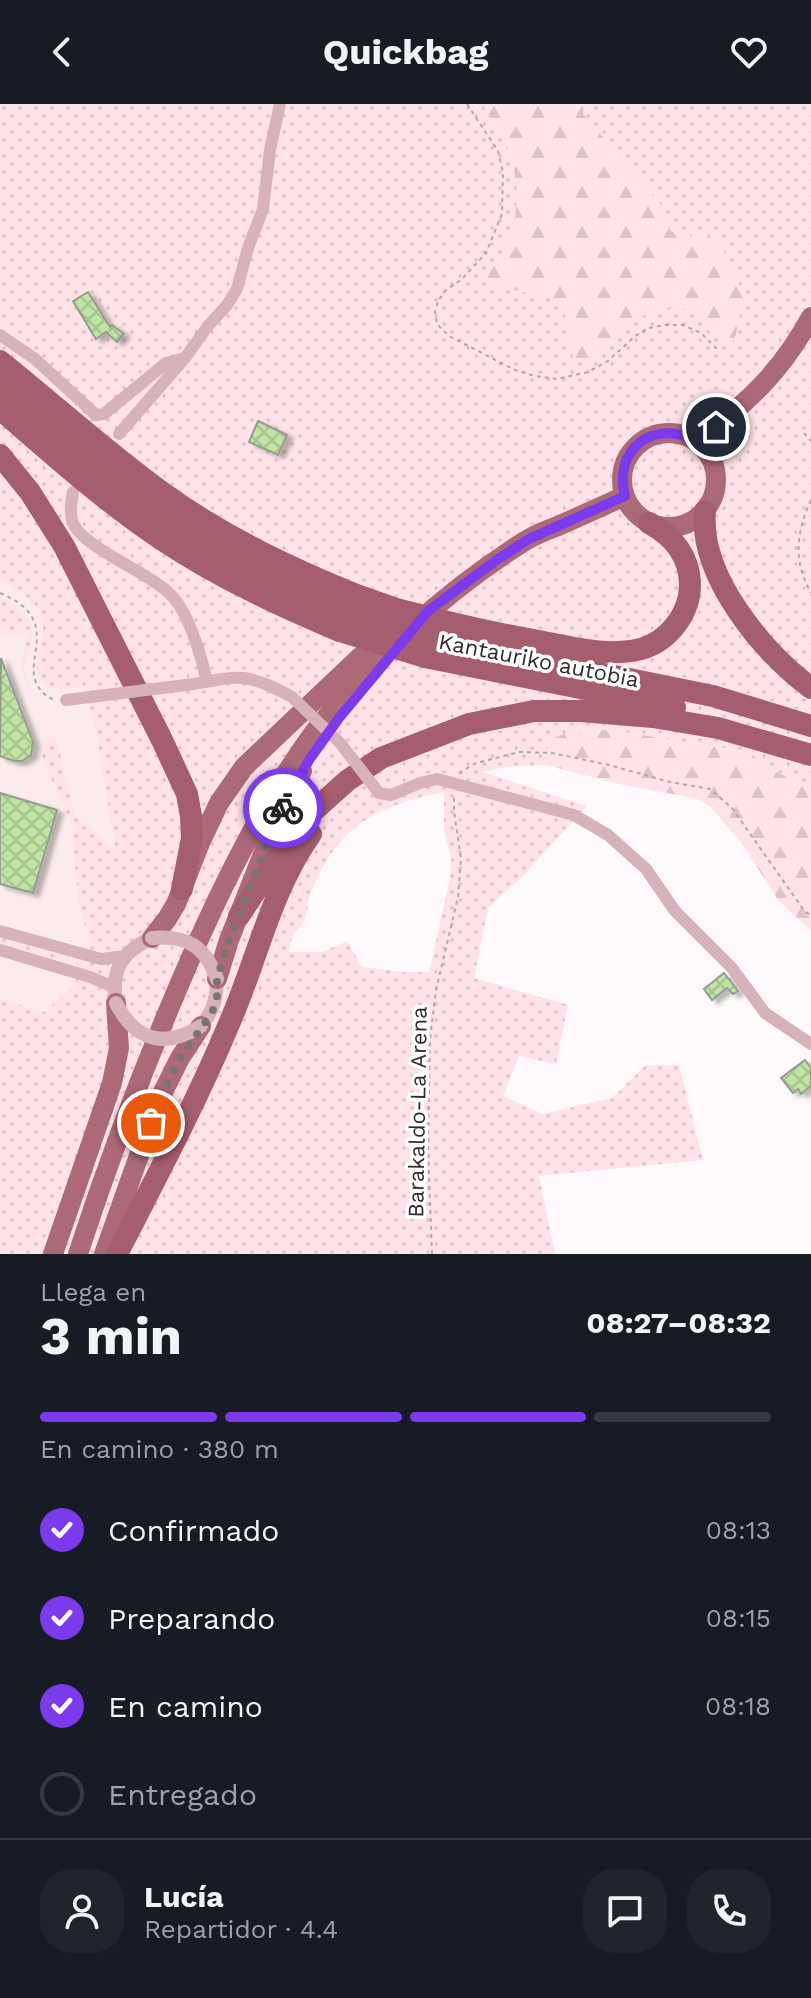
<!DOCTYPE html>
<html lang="es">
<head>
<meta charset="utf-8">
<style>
  :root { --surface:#171b24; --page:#20242c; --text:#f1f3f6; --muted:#9ea1a6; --line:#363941; --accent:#7c3aed }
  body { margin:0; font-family:"Work Sans",sans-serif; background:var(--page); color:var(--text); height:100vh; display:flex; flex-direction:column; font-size:30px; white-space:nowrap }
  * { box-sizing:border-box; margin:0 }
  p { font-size:26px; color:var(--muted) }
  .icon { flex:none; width:44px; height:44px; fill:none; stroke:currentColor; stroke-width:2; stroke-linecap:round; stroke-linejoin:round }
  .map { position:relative; height:1150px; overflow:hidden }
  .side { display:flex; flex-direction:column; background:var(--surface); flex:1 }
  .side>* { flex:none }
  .pin { position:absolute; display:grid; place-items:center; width:68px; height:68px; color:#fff; margin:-34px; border:4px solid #fff; border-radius:50%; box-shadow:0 2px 8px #0007 }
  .courier { position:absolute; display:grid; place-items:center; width:80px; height:80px; margin:-40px; border:6px solid #7c3aed; border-radius:50%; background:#fff; color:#222; box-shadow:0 2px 10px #0007 }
  .overview em { font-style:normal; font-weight:700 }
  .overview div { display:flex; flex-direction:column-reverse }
  .overview { display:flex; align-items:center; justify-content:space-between; height:136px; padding:0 40px }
  h1 { font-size:52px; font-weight:700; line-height:60px }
  .bar { display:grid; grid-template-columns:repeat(4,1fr); gap:12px 8px; align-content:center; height:96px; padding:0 40px }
  .bar i { height:10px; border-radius:6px; background:var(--line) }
  .bar .current { background:var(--accent) }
  .bar p { grid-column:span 4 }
  .line { display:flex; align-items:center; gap:20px; padding:0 40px; border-top:2px solid var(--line) }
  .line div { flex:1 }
  .round { display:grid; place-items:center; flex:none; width:84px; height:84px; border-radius:32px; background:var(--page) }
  ol { padding:0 40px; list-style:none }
  li { display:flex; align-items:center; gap:24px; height:88px }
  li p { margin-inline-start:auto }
  li .icon { padding:8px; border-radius:50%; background:var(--accent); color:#fff; stroke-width:4 }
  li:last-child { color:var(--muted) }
  li i { width:44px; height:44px; border:4px solid var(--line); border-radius:50% }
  header { display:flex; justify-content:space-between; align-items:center; height:104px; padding:0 40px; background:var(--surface); font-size:36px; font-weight:700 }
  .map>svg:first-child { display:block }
  .built { fill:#fcebed }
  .grass { fill:url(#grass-dots); fill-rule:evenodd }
  .forest { fill:url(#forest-firs) }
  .building { fill:url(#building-cross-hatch); stroke:#959d90; stroke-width:2; filter:url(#shadow) }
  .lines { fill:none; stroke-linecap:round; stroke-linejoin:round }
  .path { stroke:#afa9aa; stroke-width:2; stroke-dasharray:4 4; stroke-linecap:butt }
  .minor { stroke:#d7b3b9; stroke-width:12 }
  .tertiary { stroke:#d7b3b9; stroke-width:14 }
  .trunk { stroke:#ac6a77; stroke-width:20 }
  .motorway { stroke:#a55e6d; stroke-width:22 }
  .minor-bridge { stroke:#d7b3b9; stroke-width:12 }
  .tertiary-bridge { stroke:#d7b3b9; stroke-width:14 }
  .motorway-bridge { stroke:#a55e6d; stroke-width:22 }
  .done { stroke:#797374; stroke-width:8; stroke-dasharray:0 14.4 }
  .route { stroke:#7c3aed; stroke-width:10 }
  .labels { text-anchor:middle; stroke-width:7; stroke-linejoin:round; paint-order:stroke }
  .street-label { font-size:22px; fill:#322b2c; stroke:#fff }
</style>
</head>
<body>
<header><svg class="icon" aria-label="back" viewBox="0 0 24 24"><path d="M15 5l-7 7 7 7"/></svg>Quickbag<svg class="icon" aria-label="heart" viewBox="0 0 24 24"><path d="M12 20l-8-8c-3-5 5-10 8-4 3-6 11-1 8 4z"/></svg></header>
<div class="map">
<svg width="811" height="1150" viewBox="0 0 811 1150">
  <defs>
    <pattern id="grass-dots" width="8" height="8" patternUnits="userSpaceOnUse" patternTransform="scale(2)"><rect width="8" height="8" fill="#ffe3e8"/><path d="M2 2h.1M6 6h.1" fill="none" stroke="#dbc3c7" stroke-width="1.8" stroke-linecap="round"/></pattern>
    <pattern id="forest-firs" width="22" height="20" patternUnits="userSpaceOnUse" patternTransform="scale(2)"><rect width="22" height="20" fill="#ffe3e8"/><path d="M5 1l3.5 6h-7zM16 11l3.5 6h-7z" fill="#dbc3c7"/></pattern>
    <pattern id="building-cross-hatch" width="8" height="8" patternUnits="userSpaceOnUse" patternTransform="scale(2)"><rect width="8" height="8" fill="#bfe3a3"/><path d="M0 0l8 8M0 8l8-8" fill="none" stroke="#a5c38c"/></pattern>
    <filter id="shadow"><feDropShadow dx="6" dy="3.5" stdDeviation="2" flood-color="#0004"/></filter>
  </defs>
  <rect width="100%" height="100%" fill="#fefafb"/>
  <path class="built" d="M0 367 182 722 0 1150Z"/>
  <path class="grass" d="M0 0H811V689L791 675 766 663 753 651 723 644 694 640 548 637 546 661 505 663 483 668 587 702 522 773 488 804 474 874 568 901 556 960 519 952 503 992 542 1010 612 994 646 961H679L703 1056 539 1072 555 1150H0V895L45 908 75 879 81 864 77 862 78 857 84 858 91 840 79 803 71 718 37 644 55 631 76 713 116 747 95 621 83 581C64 587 37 591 37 562 37 540 49 529 39 507 32 492 13 484 0 475ZM444 688V725L451 754 450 775 429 868H403L362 863 347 837 323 848H289C290 843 291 835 294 830 297 825 303 821 305 815 308 808 307 799 310 791 338 721 374 703 444 688Z
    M0 494C22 503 37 516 30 543 27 552 24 559 25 569 27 580 33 588 42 596 14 576 22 560 28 531L0 529Z
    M0 833 70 854 69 860 0 839Z"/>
  <path class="forest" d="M482 0H584L583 10 661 101 670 126 687 138 697 124 721 141 744 191 736 231 731 240 705 215 685 205 666 204 646 210 624 224 593 251 575 261 567 226 563 197 502 183 484 174 504 148 515 117 517 89 513 54Z
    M611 626 723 644 753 651 766 663 791 675 811 689V827L778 796 745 744 710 702 695 694 623 681 546 661 548 637 570 627Z"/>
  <path class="building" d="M88 188 110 223 112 221 124 230 117 238 106 228 96 235 73 197Z
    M258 317 287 331 278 351 249 338Z
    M1 554 33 638 31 651 22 657H14L0 652Z
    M0 689 57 706 33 789 0 780Z
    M724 869 738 887 733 890 727 884 712 896 704 885Z
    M805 956 811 964V982L801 990 798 985 793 989 781 974Z"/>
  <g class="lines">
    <path class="path" d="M467 0 498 47 503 68 502 110 486 149 462 175 445 187 438 197 435 208 437 220 449 232 515 266 535 272 557 275 588 268 608 257 635 232 649 224 664 221H683L701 229 717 245
      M804 329 811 337
      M811 396C796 429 793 457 811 489
      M0 489C77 521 0 571 56 597
      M460 670 462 667 476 659 519 648 552 649 609 661 670 678 710 685 732 704 803 805 811 812
      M432 1150 428 1041 430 935 436 886 458 793 461 755 454 707V690"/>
    <path class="minor" d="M0 231 35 255 96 311 104 310 166 259 185 254
      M119 330 185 254 208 222 227 201 237 185 248 144 263 105 270 46 280 0
      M73 388C71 398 69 409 73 419 83 444 150 468 172 492 189 510 202 554 207 578
      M186 581C205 579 225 572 244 574 262 577 277 585 292 593
      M379 689 391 691 420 679 437 675 574 711 608 731 646 765 675 807 732 864 765 909 811 940
      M0 827 101 855 125 852
      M0 846 90 873 114 883"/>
    <path class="tertiary" d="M116 899C111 866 121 848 152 834
      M201 922C213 907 217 895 217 875"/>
    <path class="trunk" d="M622 376a47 47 0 1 1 94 0a47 47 0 1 1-94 0Z
      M696 337C746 301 781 268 811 213
      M152 834 167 815 176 800 200 739 219 699 244 663 359 554 384 535
      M217 875 229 836 275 720 302 667
      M53 1150 112 979 119 944 116 899
      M78 1150C113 1043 154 936 200 833 225 777 252 724 284 672 295 656 306 638 319 622 378 549 446 487 525 437 535 431 547 426 558 422 580 412 603 402 625 392
      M104 1150 158 998 180 954 201 922"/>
    <path class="motorway" d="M0 257C55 301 106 348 163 389 224 433 290 464 359 492
      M0 279C57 328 113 379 176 421 230 458 289 485 350 510
      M0 305C52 350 104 397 161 435 218 473 278 501 340 527
      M0 351 30 388 64 442 162 636 187 690 191 712 192 734 182 785
      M705 407C699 472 762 547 811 584
      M443 517C476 525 510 532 544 538 575 544 610 553 641 545 669 537 690 509 690 481 690 453 673 432 649 419
      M436 536 713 592 811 622
      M425 553 675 603
      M239 812 280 750 310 710 348 676 381 654 469 620 534 607H581L653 613 718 624 811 651
      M117 1150C156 1074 196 999 229 920 257 857 270 788 311 730"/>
    <path class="minor-bridge" d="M292 593 340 639 379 689
      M66 596 186 581"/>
    <path class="tertiary-bridge" d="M152 834C187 831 205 842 217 875
      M116 899C135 937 165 945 201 922"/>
    <path class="motorway-bridge" d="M359 492 396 505 443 517
      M350 510 436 536
      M340 527 425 553"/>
  </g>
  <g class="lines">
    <path class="done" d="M151 1019 158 998 180 954 212 909 217 893V875L229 836 275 720 283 704"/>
    <path class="route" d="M283 704 309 656 339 614 428 507 498 455 529 435 625 392C613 345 654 314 696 337L716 323"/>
  </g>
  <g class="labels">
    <g class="street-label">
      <text transform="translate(539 556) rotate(11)" y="8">Kantauriko autobia</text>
      <text transform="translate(417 1008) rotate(-89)" y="8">Barakaldo-La Arena</text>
    </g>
  </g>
</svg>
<div class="pin" style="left:151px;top:1019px;background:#ea580c"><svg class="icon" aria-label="bag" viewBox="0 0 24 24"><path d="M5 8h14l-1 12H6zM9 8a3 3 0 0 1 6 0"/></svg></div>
<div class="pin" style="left:716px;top:323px;background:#1f2937"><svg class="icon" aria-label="home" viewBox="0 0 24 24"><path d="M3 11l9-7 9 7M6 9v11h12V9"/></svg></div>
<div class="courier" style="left:283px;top:704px"><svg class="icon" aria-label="bike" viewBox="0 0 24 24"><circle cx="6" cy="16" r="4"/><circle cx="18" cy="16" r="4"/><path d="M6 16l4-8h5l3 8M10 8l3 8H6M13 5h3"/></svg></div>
</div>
<section class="side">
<div class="overview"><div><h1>3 min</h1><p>Llega en</p></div><em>08:27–08:32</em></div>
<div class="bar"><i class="current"></i><i class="current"></i><i class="current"></i><i></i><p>En camino · 380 m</p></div>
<ol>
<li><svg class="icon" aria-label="check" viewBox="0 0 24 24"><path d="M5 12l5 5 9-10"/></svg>Confirmado<p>08:13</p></li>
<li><svg class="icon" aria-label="check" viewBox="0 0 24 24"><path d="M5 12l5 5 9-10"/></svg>Preparando<p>08:15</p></li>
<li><svg class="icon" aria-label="check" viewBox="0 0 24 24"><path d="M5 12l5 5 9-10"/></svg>En camino<p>08:18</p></li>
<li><i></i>Entregado</li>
</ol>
<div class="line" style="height:144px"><a class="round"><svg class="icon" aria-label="person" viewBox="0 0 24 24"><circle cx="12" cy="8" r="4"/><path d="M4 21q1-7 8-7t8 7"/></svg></a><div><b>Lucía</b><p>Repartidor · 4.4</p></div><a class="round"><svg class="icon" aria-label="chat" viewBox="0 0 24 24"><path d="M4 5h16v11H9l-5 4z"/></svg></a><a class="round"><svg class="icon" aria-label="phone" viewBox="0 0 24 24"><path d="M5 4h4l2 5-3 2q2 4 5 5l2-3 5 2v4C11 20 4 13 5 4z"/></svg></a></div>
</section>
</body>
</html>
